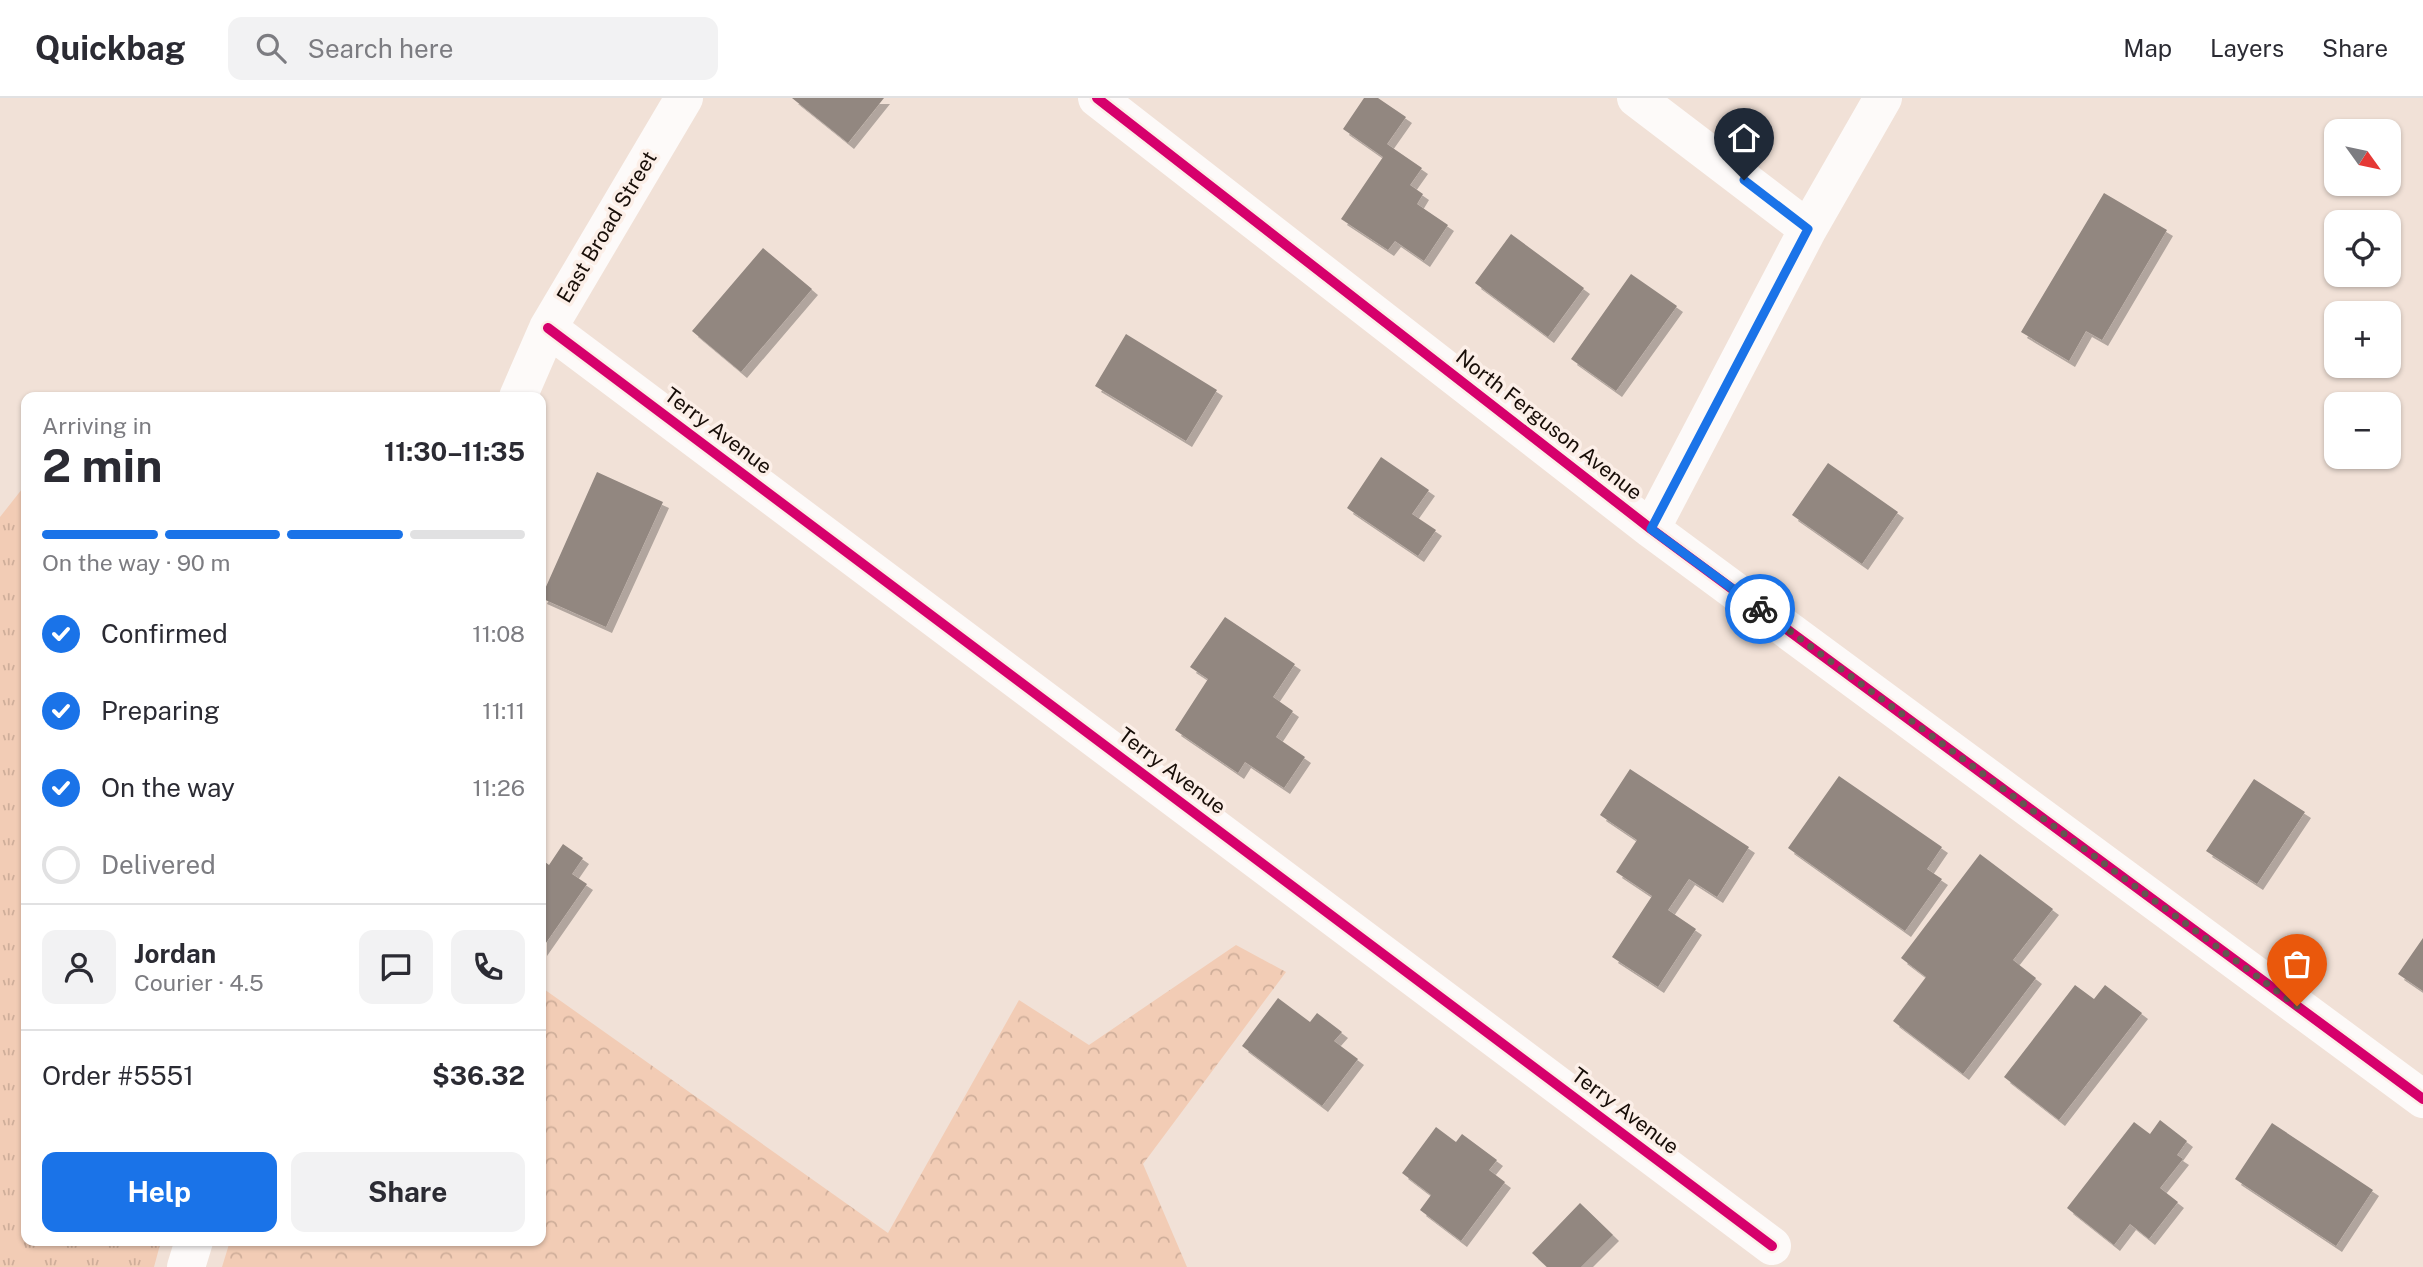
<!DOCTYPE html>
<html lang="en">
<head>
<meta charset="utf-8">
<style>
  :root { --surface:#fff; --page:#f2f2f3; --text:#2b2b33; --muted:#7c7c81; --line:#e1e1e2; --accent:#1a73e8 }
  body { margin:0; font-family:"Public Sans",sans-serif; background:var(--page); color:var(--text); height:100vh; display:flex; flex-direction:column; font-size:26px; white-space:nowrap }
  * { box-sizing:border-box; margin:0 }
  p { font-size:23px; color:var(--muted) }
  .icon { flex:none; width:38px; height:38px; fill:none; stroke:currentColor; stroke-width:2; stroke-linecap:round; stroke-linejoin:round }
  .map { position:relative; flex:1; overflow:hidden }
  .sheet { position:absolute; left:21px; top:294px; width:525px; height:854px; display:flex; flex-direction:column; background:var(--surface); border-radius:14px; box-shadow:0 2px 5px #0004 }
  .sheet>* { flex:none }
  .needle { width:46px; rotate:123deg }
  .buttons { position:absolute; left:2324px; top:21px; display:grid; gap:14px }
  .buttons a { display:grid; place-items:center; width:77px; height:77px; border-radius:14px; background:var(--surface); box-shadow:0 2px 5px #0004; font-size:35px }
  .pin { position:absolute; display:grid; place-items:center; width:60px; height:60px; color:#fff; margin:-72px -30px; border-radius:50% 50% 50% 0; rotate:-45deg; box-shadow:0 0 7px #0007 }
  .pin .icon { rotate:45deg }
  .courier { position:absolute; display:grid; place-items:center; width:70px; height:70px; margin:-35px; border:5px solid #1a73e8; border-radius:50%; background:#fff; color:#222; box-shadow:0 2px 9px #0007 }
  .summary em { font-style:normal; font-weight:700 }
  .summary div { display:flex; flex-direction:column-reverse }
  .summary { display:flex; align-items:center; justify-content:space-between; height:119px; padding:0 21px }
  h1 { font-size:46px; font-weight:700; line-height:52px }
  .bar { display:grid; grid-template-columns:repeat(4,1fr); gap:10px 7px; align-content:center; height:84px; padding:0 21px }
  .bar i { height:9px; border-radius:5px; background:var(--line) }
  .bar .current { background:var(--accent) }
  .bar p { grid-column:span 4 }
  .line { display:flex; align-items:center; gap:18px; padding:0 21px; border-top:2px solid var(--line) }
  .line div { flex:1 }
  .round { display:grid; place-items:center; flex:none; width:74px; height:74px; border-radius:14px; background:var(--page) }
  ol { padding:0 21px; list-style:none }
  li { display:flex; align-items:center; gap:21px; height:77px }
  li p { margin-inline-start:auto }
  li .icon { padding:7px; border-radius:50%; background:var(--accent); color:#fff; stroke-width:4 }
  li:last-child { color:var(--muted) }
  li i { width:38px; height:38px; border:4px solid var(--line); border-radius:50% }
  .button { display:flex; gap:14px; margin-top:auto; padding:14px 21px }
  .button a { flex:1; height:80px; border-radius:14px; background:var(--accent); color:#fff; font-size:28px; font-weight:700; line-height:80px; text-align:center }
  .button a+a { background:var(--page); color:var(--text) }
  header { display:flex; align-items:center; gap:42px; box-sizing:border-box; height:98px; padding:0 35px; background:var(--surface); border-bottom:2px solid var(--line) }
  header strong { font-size:33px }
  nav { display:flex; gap:38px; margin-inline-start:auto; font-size:24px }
  .search { width:490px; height:63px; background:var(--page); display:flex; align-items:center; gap:18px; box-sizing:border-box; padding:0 24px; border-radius:14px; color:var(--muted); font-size:26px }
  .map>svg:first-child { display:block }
  .grass { fill:url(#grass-tufts) }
  .forest { fill:url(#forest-crowns) }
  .building { fill:#928780; filter:url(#shadow) }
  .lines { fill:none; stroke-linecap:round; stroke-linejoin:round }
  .minor { stroke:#fdfaf9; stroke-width:38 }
  .cycleway-casing { stroke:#fcefe8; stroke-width:15 }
  .cycleway { stroke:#d6006c; stroke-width:10 }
  .done { stroke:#635750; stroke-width:7; stroke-dasharray:0 12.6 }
  .route { stroke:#1a73e8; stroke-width:9 }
  .labels { text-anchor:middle; stroke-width:7; stroke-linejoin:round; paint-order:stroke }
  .street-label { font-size:21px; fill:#170d07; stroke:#fcefe8 }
</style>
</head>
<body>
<header>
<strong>Quickbag</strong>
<div class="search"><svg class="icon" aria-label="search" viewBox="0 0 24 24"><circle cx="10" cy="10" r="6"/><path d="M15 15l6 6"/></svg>Search here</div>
<nav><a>Map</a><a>Layers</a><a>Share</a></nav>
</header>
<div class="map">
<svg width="2423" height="1169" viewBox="0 0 2423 1169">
  <defs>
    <pattern id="grass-tufts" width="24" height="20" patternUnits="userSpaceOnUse" patternTransform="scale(1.75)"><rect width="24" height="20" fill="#f2ccb5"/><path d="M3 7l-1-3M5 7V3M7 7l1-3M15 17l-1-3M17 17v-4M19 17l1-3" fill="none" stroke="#cfae9a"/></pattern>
    <pattern id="forest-crowns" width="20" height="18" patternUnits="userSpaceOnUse" patternTransform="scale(1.75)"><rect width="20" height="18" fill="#f2ccb5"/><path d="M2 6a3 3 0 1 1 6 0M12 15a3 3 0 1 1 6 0" fill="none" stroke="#cfae9a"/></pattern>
    <filter id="shadow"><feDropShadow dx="6" dy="6" stdDeviation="0" flood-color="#0004"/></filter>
  </defs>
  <rect width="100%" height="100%" fill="#f1e1d7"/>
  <path class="grass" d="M26 386V1143H161L154 1169H0V419Z"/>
  <path class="forest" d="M1236 847 1286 874 1143 1066 1187 1169H222L230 1143H541V889L888 1135 1019 902 1089 947Z"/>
  <path class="building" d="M792 0H884L848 45Z
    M1364 0H1378L1406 19 1387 46 1422 70 1410 87 1423 96 1417 106 1448 127 1424 163 1395 143 1388 152 1341 121 1383 59 1343 31Z
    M2104 95 2167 132 2102 242 2086 233 2069 263 2021 234Z
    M1511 136 1584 190 1548 239 1475 185Z
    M763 150 812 191 741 274 692 233Z
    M1631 176 1677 208 1616 293 1571 261Z
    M1126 236 1217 292 1186 343 1095 288Z
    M1381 359 1429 392 1412 416 1436 432 1418 458 1347 410Z
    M1828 365 1898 414 1862 466 1792 417Z
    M597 374 663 404 606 529 541 500Z
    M1225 519 1295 566 1273 599 1293 613 1276 639 1305 659 1284 690 1245 664 1238 675 1175 632 1208 581 1190 569Z
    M1630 671 1749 749 1717 799 1689 781 1668 812 1696 831 1658 889 1612 859 1652 798 1616 774 1637 742 1600 717Z
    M1839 678 1942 749 1927 771 1942 781 1905 833 1788 750Z
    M2254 681 2305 714 2257 786 2206 753Z
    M563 746 583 760 572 776 587 786 541 852V761L549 767Z
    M1980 756 2053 811 2013 862 2036 880 1963 976 1893 923 1926 879 1901 860Z
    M2423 840V893L2398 876Z
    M2075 887 2094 901 2105 887 2142 915 2059 1022 2004 979Z
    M1278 900 1310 924 1317 915 1342 934 1334 943 1358 961 1322 1008 1242 948Z
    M2160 1022 2187 1043 2177 1057 2183 1061 2160 1090 2178 1104 2149 1141 2130 1126 2114 1147 2067 1110 2134 1024 2150 1036Z
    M2272 1025 2373 1092 2336 1148 2235 1081Z
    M1436 1029 1456 1044 1462 1036 1497 1062 1489 1072 1505 1084 1461 1143 1420 1112 1431 1097 1402 1075Z
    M1580 1105 1613 1137 1581 1169H1547L1532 1155Z"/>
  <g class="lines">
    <path class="minor" d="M1097 0 1651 431 2423 1001
      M1636 0 1808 131
      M548 230 1772 1148
      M518 299 548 230 684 0
      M1651 431 1808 131 1883 0
      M186 1169 194 1143"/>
    <g class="cycleway-casing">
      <path id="cycleway" d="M1097 0 1651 431 2423 1001
        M548 230 1772 1148"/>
    </g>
    <use href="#cycleway" class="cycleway"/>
  </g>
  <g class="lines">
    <path class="done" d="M1760 511 2297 908"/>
    <path class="route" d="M1744 82 1808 131 1651 431 1760 511"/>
  </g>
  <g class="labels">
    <g class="street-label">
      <text transform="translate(607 129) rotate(-59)" y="7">East Broad Street</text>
      <text transform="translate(1549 327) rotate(38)" y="7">North Ferguson Avenue</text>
      <text transform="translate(718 333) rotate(37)" y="7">Terry Avenue</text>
      <text transform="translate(1172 673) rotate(37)" y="7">Terry Avenue</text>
      <text transform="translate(1625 1013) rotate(37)" y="7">Terry Avenue</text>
    </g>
  </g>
</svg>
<div class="buttons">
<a><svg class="needle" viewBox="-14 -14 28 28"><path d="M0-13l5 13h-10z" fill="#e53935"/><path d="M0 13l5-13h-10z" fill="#7c7c81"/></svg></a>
<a><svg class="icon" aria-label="locate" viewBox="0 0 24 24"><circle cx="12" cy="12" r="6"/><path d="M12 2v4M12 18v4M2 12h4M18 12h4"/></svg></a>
<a>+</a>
<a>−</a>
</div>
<div class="pin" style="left:2297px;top:908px;background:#ea580c"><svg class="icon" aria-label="bag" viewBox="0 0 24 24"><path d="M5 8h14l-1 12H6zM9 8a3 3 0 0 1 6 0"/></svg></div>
<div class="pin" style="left:1744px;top:82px;background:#1f2937"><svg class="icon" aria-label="home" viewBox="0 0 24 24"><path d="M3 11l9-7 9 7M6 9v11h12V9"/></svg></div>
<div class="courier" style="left:1760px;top:511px"><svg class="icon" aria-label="bike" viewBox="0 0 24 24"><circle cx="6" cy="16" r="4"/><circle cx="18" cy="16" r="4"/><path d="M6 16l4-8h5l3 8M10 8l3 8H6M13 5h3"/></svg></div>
<section class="sheet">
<div class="summary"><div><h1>2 min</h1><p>Arriving in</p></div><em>11:30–11:35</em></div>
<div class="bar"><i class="current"></i><i class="current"></i><i class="current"></i><i></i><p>On the way · 90 m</p></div>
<ol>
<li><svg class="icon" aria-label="check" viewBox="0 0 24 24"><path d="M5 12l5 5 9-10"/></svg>Confirmed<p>11:08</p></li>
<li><svg class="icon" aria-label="check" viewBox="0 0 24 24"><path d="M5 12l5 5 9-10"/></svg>Preparing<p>11:11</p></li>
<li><svg class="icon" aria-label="check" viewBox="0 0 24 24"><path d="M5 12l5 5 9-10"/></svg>On the way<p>11:26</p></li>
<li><i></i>Delivered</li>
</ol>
<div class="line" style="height:126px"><a class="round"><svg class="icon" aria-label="person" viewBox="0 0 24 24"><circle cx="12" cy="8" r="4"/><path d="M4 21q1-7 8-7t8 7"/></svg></a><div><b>Jordan</b><p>Courier · 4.5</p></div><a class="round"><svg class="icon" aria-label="chat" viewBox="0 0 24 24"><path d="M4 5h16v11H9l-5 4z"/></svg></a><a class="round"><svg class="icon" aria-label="phone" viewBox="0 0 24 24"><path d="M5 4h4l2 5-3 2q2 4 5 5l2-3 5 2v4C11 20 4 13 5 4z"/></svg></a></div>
<div class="line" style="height:91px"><div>Order #5551</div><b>$36.32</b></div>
<div class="button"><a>Help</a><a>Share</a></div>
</section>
</div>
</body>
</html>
